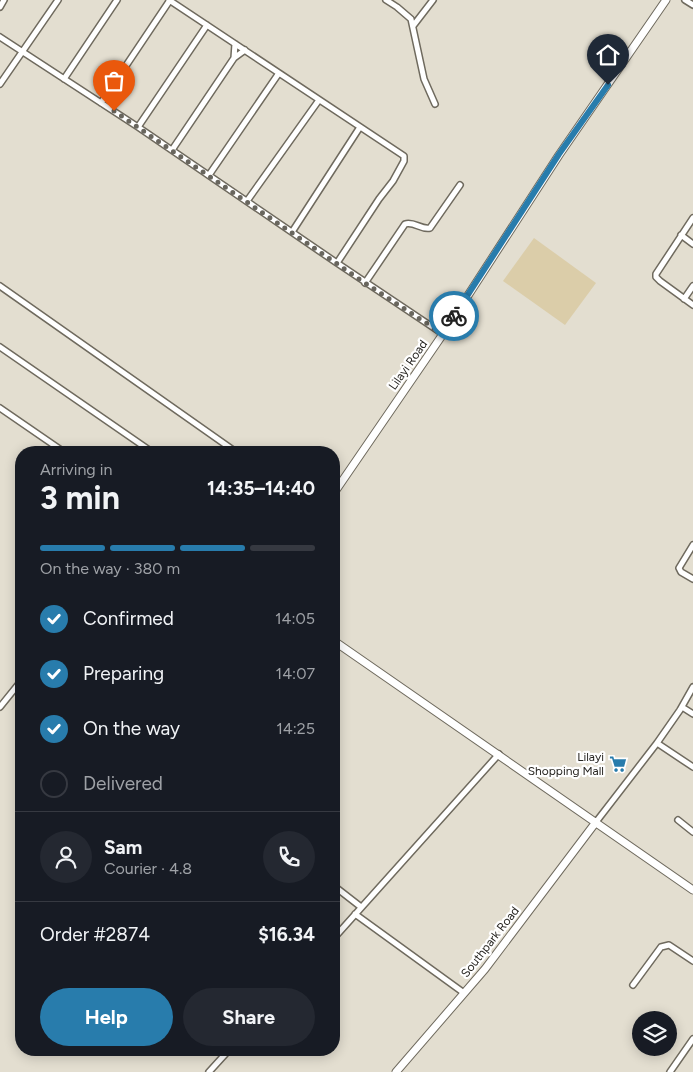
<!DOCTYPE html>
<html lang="en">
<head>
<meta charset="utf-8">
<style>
  :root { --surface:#171b24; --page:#242831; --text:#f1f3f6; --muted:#9ea1a6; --line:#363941; --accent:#287cac }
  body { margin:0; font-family:Figtree,sans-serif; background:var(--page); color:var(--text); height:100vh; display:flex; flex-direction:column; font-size:19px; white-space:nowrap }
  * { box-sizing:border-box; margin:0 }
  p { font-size:16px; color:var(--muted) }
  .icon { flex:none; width:28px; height:28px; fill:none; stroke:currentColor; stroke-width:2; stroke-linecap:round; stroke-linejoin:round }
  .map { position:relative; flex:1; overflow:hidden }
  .side { position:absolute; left:15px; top:446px; width:325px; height:610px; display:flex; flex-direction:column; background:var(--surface); border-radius:20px; box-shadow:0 2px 12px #0003 }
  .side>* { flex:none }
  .fabs { position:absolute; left:632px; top:1011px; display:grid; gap:10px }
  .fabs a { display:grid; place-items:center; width:45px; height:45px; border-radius:50%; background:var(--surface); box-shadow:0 2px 12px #0003; font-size:25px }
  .pin { position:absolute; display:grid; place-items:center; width:42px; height:42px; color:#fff; margin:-51px -21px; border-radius:50% 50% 50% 0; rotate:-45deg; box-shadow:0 0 5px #0007 }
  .pin .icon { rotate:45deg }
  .courier { position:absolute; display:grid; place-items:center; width:50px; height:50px; margin:-25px; border:4px solid #287cac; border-radius:50%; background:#fff; color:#222; box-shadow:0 1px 6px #0007 }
  .head em { font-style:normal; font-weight:700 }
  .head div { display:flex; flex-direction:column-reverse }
  .head { display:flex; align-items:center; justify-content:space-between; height:85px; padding:0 25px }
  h1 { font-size:32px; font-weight:700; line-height:38px }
  .bar { display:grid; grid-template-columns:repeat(4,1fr); gap:8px 5px; align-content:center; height:60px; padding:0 25px }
  .bar i { height:6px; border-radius:4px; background:var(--line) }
  .bar .selected { background:var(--accent) }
  .bar p { grid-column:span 4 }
  .line { display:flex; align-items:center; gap:12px; padding:0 25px; border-top:1px solid var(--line) }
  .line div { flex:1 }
  .round { display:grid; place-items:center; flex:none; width:52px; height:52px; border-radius:26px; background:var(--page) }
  ol { padding:0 25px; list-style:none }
  li { display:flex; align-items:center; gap:15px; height:55px }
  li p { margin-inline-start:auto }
  li .icon { padding:5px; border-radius:50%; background:var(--accent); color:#fff; stroke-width:4 }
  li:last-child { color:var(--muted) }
  li i { width:28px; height:28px; border:2px solid var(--line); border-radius:50% }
  .cta { display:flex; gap:10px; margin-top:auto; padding:10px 25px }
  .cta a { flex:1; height:58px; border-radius:30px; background:var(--accent); color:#fff; font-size:20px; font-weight:700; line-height:58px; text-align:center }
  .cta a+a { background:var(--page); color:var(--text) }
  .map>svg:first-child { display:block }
  .green { fill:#dbcda9 }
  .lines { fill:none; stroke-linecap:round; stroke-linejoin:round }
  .street-casing { stroke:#6f6a5e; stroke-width:8 }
  .secondary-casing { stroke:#6f6a5e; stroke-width:9 }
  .street { stroke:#fff; stroke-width:5 }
  .secondary { stroke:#fff; stroke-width:7 }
  .done { stroke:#69665e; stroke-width:5; stroke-dasharray:0 9 }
  .route { stroke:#287cac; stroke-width:6 }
  .labels { text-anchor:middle; stroke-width:4.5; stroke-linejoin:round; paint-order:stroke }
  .street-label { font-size:12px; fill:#272521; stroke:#fff }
  .poi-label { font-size:12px; fill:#272521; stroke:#fff; text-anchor:end }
</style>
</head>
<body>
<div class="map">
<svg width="693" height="1072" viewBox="0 0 693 1072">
  <rect width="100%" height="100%" fill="#e3ded0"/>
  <path class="green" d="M534 238 596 283 565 325 503 281Z"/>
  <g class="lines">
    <g class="street-casing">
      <path id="street" d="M386 0 397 7 411 19 424 79 435 104
        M685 0 693 5
        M0 7 4 0
        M413 26 433 0
        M0 37 138 127 337 263 379 199 393 181 404 161V156L169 0
        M235 44 234 58 245 50
        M64 79 117 0
        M0 84 58 0
        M101 103 170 0
        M138 127 207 25
        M172 150 234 58
        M209 175 279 73
        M247 201 319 100
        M693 218 656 274V277L660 281 693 305
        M292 232 360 127
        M681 235 693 244
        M337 263 443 334
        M365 283 405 224C414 221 421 230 430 228L460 185
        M0 286 236 452
        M684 299 693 286
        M0 347 152 452
        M0 408 64 452
        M693 545 679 568 681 572 693 579
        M0 707 21 681
        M682 707 693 714
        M657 743 693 767
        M678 820 693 832
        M596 822 657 743 680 710 693 687
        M334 886 361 907
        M355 914 464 993
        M334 938 499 754
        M633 985 661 947 669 945 693 961
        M209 1072 229 1050
        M670 1072 693 1039"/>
    </g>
    <g class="secondary-casing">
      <path id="secondary" d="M334 493 443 334 559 155 666 0
        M334 641 693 890
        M396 1072 485 969 596 822"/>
    </g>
    <use href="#street" class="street"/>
    <use href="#secondary" class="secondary"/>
  </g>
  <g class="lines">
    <path class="done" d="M114 111 365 283 443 334 454 316"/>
    <path class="route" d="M454 316 559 154 608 85"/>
  </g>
  <defs>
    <g id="supermarket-bare" transform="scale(1.35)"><path d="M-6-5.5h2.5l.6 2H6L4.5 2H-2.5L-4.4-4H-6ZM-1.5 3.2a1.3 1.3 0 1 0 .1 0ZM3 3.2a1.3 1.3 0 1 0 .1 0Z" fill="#287cac" stroke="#fff" stroke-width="2.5" paint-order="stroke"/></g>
  </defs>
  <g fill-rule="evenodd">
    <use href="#supermarket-bare" x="618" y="764"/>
  </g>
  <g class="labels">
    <g class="street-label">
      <text transform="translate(408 365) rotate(-55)" y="4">Lilayi Road</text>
      <text transform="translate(490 942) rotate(-52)" y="4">Southpark Road</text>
    </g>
    <g class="poi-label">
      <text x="604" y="761">Lilayi<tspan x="604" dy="14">Shopping Mall</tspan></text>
    </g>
  </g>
</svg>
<div class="fabs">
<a><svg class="icon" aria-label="layers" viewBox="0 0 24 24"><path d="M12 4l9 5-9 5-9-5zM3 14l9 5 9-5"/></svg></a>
</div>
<div class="pin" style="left:114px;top:111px;background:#ea580c"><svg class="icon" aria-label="bag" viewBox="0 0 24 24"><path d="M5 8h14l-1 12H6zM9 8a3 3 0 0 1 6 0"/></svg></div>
<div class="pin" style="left:608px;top:85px;background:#1f2937"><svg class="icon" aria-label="home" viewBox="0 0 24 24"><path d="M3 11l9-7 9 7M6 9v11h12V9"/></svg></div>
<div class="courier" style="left:454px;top:316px"><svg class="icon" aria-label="bike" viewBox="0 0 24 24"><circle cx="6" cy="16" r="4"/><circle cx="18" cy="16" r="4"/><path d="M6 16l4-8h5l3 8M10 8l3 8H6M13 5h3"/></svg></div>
<section class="side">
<div class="head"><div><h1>3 min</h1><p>Arriving in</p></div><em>14:35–14:40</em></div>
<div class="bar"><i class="selected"></i><i class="selected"></i><i class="selected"></i><i></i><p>On the way · 380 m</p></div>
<ol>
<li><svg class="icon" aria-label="check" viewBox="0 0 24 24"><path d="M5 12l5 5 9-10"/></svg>Confirmed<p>14:05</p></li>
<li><svg class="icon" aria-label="check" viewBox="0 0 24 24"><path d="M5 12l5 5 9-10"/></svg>Preparing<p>14:07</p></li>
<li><svg class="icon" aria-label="check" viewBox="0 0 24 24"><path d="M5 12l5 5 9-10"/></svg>On the way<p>14:25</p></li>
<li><i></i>Delivered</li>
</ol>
<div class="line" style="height:90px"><a class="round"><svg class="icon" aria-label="person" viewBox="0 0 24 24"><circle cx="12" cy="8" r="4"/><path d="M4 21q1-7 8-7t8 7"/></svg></a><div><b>Sam</b><p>Courier · 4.8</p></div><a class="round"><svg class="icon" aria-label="phone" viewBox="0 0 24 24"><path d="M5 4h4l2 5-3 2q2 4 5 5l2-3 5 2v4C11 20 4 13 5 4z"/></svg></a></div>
<div class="line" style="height:65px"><div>Order #2874</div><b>$16.34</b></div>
<div class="cta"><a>Help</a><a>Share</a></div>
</section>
</div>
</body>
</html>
